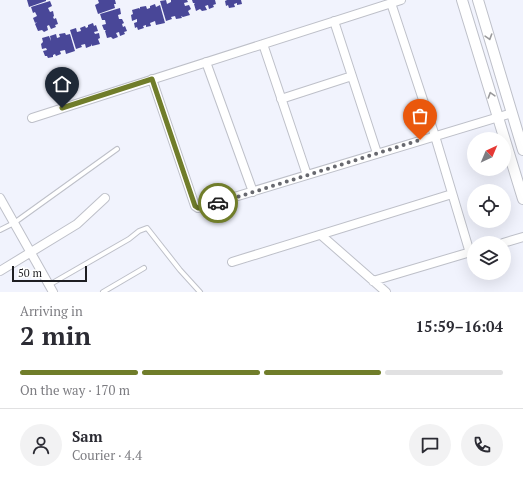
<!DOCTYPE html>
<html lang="en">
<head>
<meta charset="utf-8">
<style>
  :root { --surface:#fff; --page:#f2f2f3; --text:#2b2b33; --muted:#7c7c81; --line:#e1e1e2; --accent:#707d2a }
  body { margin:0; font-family:"PT Serif",serif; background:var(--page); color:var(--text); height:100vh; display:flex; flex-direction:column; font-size:15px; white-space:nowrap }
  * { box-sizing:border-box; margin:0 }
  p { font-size:13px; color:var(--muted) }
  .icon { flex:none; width:22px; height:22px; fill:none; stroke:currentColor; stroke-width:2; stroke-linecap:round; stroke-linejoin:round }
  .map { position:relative; height:292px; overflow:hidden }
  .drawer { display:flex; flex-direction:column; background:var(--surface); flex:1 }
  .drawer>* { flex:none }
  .needle { width:26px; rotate:44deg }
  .controls { position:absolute; left:467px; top:132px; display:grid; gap:8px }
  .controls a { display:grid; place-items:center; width:44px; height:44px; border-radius:50%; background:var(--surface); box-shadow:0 4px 16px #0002; font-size:20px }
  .scale { position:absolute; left:12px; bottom:10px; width:75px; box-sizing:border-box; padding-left:4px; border:2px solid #1e1e22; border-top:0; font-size:11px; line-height:14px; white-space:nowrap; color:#1e1e22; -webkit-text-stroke:3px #fff; paint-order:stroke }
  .pin { position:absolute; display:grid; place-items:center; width:34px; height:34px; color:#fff; margin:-41px -17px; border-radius:50% 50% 50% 0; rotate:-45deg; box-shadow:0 0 4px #0007 }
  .pin .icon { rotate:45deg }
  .courier { position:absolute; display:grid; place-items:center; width:40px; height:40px; margin:-20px; border:3px solid #707d2a; border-radius:50%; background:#fff; color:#222; box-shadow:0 1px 5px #0007 }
  .head em { font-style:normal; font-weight:600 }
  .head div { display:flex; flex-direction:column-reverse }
  .head { display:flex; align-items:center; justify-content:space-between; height:68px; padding:0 20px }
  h1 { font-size:26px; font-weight:600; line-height:30px }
  .bar { display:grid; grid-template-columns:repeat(4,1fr); gap:6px 4px; align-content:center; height:48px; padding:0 20px }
  .bar i { height:5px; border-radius:3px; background:var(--line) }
  .bar .active { background:var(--accent) }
  .bar p { grid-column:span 4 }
  .line { display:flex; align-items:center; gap:10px; padding:0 20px; border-top:1px solid var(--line) }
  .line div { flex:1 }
  .round { display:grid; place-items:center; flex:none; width:42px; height:42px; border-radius:21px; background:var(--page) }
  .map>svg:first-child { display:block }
  .building { fill:#494798 }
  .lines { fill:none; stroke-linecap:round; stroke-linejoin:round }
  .service-casing { stroke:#bec0c9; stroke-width:6 }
  .minor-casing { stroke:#bec0c9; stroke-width:10 }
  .tertiary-casing { stroke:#bec0c9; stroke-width:12 }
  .service { stroke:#fff; stroke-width:4 }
  .minor { stroke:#fff; stroke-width:8 }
  .tertiary { stroke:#fff; stroke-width:10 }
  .oneway { stroke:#9a9a9c }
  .done { stroke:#68696f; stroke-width:4; stroke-dasharray:0 7.2 }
  .route { stroke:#707d2a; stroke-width:5 }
</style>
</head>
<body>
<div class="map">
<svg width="523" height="292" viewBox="0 0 523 292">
  <rect width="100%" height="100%" fill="#f1f3fd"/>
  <path class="building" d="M27 0H46V1L29 7Z
    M98 0H115L116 4H114L115 8 98 14 95 5 99 3Z
    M166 0 167 4 171 2V0H187L188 2 184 3 185 6 189 5 191 9 188 11 190 15 183 17 181 16 182 18 176 19 175 16 171 17 172 19 166 21 160 1Z
    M192 0H215L216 4 213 5 214 7 209 9 208 5 205 6 207 10 202 11 200 9 196 11 194 4 195 3H193Z
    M227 0H241L242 4 237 5V3L234 4 235 7 229 8 228 5 226 6 225 1Z
    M50 1 52 6 48 8 50 12 53 11 54 16 53 17 54 19 56 18 58 24 55 25 56 27 51 29 49 25 47 26 48 30 44 32 42 30 38 31 35 24 37 22 35 23 33 18 37 16 35 12 33 13 31 7Z
    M155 4 156 7 160 5 165 23 156 25 155 21 150 23 151 26 146 27V25L143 26 144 28 138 30 137 27 135 28 134 23 137 22V19L132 21 131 15 133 14 132 10 139 8 140 9V7L146 6 147 9 150 8V6Z
    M120 8 121 14 118 15 119 19H122L124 23 122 24 123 27 125 26 127 31 124 32 125 34 120 36 119 32 116 33 118 37 113 39 111 37 107 38 105 31 106 30H104L102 25 106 24 105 20H102L100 14Z
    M93 23 94 26 96 25 98 31 94 32 95 34 99 33 100 38 98 39 100 44 92 46V44L91 46 86 48 85 44 81 45 82 47 76 49 70 30 76 28 77 32 81 31 80 28 85 26 86 28 88 27V25Z
    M65 33 66 35 70 34 75 51 66 54 65 50 60 51 61 54 56 56 55 54 53 55V57L48 58 47 56H45L43 51 47 50 46 48 42 49 41 44 43 42 42 38 49 36 51 41 50 36 56 34 57 38 60 37 59 34Z"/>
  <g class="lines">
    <g class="service-casing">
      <path id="service" d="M0 230 14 223 117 149
        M49 285 129 239 139 231 147 228 180 270 200 292
        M103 292 144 268"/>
    </g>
    <g class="minor-casing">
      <path id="minor" d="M391 3 435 136 470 253
        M334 21 377 153
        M263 44 307 175
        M206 62 253 192
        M152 79 195 206 198 208 512 113
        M281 99 352 76
        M32 118 401 0
        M0 198 53 292
        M321 235 386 292
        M503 243 523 237
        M232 262 452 194
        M0 271 77 224 105 198
        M373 281 474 251"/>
    </g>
    <g class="tertiary-casing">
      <path id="tertiary" d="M462 0 523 199
        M478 0 523 150"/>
    </g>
    <use href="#service" class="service"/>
    <use href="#minor" class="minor"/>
    <use href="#tertiary" class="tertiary"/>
  </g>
  <defs><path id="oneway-chevron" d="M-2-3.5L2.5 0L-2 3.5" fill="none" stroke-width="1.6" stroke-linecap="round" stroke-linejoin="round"/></defs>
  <g class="oneway">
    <use href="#oneway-chevron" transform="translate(489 37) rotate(73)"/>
    <use href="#oneway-chevron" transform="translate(491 95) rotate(-107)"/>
  </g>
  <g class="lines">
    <path class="done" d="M218 203 420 140"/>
    <path class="route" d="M62 108 152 79 195 206 198 208H200L218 203"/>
  </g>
</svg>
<div class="controls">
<a><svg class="needle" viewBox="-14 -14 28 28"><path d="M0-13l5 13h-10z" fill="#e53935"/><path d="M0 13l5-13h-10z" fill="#7c7c81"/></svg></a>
<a><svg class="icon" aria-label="locate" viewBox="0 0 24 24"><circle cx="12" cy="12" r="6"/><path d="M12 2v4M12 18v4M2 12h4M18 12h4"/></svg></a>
<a><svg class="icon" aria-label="layers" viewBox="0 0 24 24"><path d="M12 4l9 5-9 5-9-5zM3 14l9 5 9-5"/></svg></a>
</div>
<div class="scale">50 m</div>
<div class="pin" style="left:420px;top:140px;background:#ea580c"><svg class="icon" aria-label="bag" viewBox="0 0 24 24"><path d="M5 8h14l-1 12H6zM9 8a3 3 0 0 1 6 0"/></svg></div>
<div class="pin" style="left:62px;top:108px;background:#1f2937"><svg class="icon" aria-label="home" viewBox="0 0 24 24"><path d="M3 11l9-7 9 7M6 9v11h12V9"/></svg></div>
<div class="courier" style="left:218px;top:203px"><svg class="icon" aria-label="car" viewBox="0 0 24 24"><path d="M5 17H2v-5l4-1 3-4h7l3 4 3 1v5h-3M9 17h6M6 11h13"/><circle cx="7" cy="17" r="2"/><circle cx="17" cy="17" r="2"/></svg></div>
</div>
<section class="drawer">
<div class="head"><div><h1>2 min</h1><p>Arriving in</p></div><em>15:59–16:04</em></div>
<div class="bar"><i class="active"></i><i class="active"></i><i class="active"></i><i></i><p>On the way · 170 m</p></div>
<div class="line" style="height:72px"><a class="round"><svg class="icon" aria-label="person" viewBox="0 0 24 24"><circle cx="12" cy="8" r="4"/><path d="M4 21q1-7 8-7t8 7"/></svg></a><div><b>Sam</b><p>Courier · 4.4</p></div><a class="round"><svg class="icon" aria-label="chat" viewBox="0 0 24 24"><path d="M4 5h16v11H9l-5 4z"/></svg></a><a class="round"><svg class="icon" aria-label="phone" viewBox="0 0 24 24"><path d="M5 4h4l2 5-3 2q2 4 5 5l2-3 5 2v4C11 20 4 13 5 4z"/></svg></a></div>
</section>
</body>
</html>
